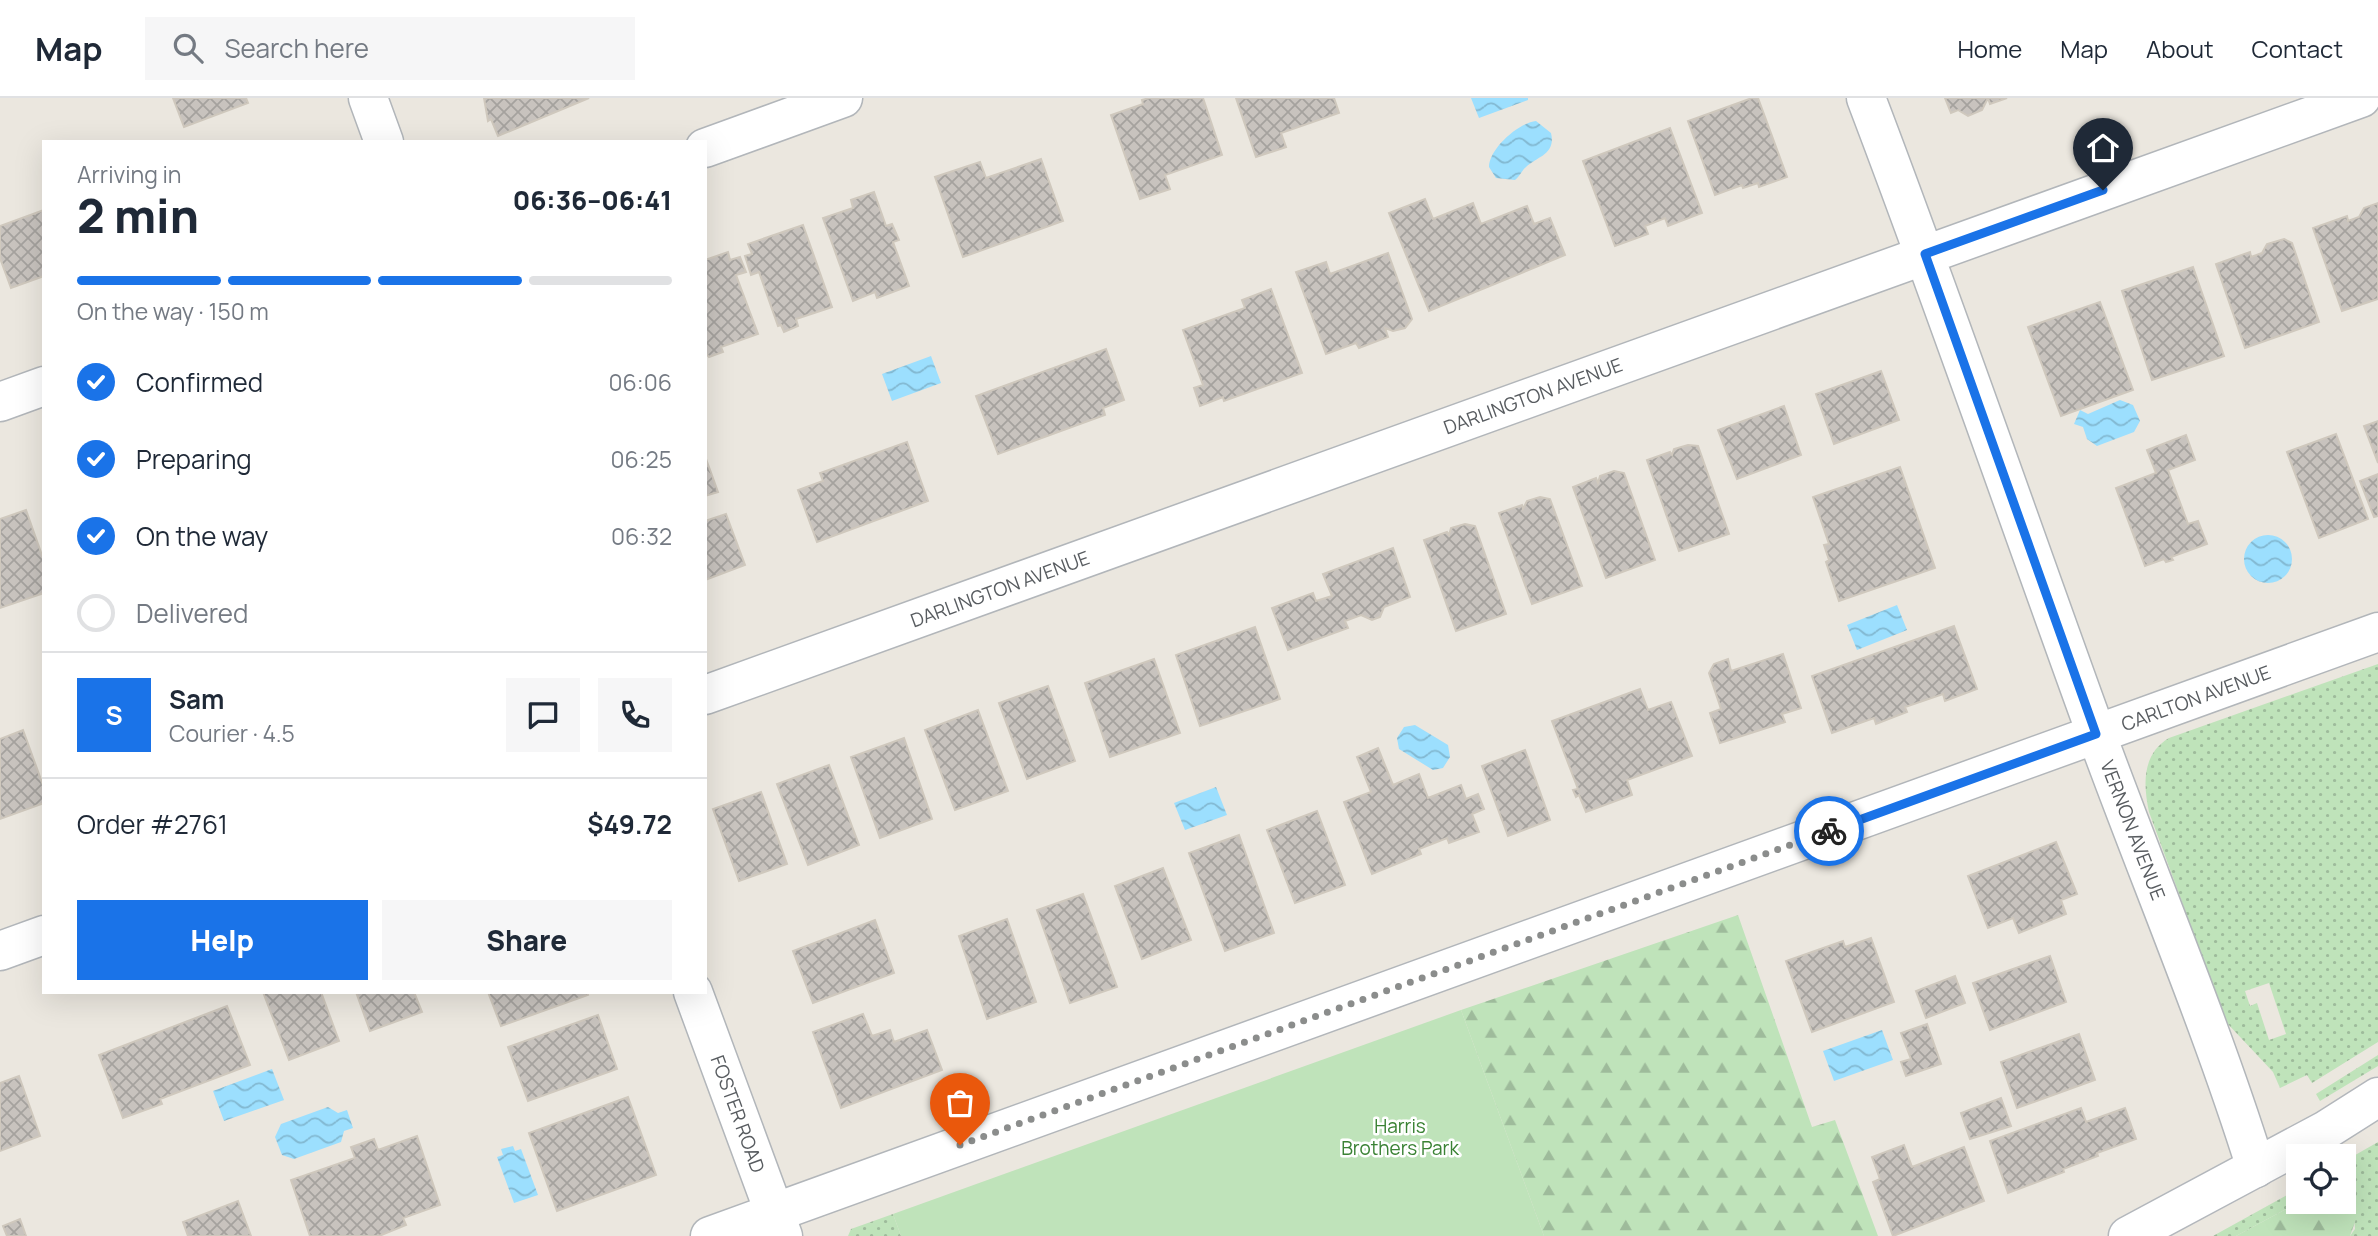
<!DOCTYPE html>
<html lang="en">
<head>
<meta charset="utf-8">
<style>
  :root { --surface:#fff; --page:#f6f6f7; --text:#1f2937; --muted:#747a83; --line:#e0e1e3; --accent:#1a73e8 }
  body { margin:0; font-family:Manrope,sans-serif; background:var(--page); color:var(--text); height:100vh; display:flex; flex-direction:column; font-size:26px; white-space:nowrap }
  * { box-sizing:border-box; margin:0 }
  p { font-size:23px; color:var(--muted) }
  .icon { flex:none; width:38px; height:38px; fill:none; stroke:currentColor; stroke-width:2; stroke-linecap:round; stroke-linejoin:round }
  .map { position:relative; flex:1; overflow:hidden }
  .details { position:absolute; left:42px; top:42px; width:665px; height:854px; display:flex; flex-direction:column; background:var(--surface); border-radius:0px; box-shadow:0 7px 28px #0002 }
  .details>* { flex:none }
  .tools { position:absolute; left:2286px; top:1046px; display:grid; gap:14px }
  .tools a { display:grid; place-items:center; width:70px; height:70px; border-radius:0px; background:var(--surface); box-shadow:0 7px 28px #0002; font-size:35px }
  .pin { position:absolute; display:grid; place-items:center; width:60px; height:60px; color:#fff; margin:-72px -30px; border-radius:50% 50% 50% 0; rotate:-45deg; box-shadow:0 0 7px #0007 }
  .pin .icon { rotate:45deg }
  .courier { position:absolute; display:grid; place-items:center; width:70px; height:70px; margin:-35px; border:5px solid #1a73e8; border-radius:50%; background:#fff; color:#222; box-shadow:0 2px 9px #0007 }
  .overview em { font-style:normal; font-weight:800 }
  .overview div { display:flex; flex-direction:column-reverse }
  .overview { display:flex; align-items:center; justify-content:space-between; height:119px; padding:0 35px }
  h1 { font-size:46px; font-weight:800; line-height:52px }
  .bar { display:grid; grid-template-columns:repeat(4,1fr); gap:10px 7px; align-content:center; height:84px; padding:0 35px }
  .bar i { height:9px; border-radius:5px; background:var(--line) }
  .bar .current { background:var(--accent) }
  .bar p { grid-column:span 4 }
  .line { display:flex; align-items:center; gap:18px; padding:0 35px; border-top:2px solid var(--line) }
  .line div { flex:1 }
  .round { display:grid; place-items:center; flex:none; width:74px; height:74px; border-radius:0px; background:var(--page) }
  ol { padding:0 35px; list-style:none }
  li { display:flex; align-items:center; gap:21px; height:77px }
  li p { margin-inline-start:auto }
  li .icon { padding:7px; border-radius:50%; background:var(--accent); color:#fff; stroke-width:4 }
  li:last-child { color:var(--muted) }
  li i { width:38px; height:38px; border:4px solid var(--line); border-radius:50% }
  .button { display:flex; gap:14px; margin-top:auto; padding:14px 35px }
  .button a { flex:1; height:80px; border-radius:0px; background:var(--accent); color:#fff; font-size:28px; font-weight:800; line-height:80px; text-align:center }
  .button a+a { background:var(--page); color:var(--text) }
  header { display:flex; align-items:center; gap:42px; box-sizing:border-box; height:98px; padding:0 35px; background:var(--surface); border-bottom:2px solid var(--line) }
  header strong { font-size:33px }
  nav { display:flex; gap:38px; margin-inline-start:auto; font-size:24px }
  .search { width:490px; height:63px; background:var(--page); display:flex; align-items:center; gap:18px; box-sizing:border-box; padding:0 24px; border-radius:0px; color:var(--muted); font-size:26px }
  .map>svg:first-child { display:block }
  .grass { fill:url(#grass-dots); fill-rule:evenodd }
  .forest { fill:url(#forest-firs) }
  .park { fill:#bfe3ba }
  .water { fill:url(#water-waves) }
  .building { fill:url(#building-cross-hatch); stroke:#cfc8bd; stroke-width:2 }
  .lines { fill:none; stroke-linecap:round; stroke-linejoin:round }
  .minor-casing { stroke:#b2b6ba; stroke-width:41 }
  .tertiary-casing { stroke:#b2b6ba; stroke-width:41 }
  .secondary-casing { stroke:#b3b7bc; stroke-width:41 }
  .minor { stroke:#fff; stroke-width:38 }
  .tertiary { stroke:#fff; stroke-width:38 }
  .secondary { stroke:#fff; stroke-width:38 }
  .done { stroke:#8b8d8c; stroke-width:7; stroke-dasharray:0 12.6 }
  .route { stroke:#1a73e8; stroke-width:9 }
  .labels { text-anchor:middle; stroke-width:5; stroke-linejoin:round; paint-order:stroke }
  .street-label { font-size:19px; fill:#585c60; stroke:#fff }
  .park-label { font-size:19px; fill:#3a8234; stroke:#fff }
</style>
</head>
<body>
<header>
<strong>Map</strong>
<div class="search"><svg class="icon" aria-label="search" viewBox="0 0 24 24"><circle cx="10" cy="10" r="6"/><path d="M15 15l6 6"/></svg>Search here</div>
<nav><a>Home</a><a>Map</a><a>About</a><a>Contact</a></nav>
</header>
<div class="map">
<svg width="2378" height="1138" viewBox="0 0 2378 1138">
  <defs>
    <pattern id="grass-dots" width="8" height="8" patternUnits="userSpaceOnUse" patternTransform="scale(1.75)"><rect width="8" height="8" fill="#bfe3ba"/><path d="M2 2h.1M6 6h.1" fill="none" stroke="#9ebb9b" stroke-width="1.8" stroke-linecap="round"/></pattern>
    <pattern id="forest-firs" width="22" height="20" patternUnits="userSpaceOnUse" patternTransform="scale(1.75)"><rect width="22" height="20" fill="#bfe3ba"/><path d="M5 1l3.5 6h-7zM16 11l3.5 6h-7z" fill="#9ebb9b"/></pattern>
    <pattern id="water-waves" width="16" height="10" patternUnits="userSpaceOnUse" patternTransform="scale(1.75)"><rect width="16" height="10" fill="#9cdffe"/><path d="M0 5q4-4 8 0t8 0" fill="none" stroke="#82b8d1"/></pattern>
    <pattern id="building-cross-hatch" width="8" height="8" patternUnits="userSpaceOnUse" patternTransform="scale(1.75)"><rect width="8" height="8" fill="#c8c3be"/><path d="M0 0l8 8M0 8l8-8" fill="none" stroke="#a5a29e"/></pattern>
  </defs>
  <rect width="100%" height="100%" fill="#ebe7df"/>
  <path class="grass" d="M2378 566V944L2312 985 2307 977 2280 990 2273 974 2226 924 2149 714C2143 686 2142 656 2169 640ZM2269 885 2286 936 2269 942 2257 905 2250 908 2245 893Z
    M2378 957V968L2320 1003 2316 996Z
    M2378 1044V1138H2350L2355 1131 2351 1076 2343 1080V1064Z
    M2298 1091 2299 1104 2236 1138H2213Z
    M893 1116 901 1138H848L851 1131Z"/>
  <path class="forest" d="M1738 817 1812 1029 1835 1022 1878 1138H1544L1461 912Z
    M2352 1076 2360 1110 2350 1138H2236L2299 1104H2343V1080Z"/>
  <path class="park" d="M1461 912 1544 1138H901L893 1116Z"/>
  <path class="water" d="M1471 0H1528V2L1479 20Z
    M1536 23 1551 35C1556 56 1538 58 1526 69 1522 72 1520 78 1515 82L1496 80 1489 69C1489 51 1518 25 1536 23Z
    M931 258 941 285 892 303 882 276Z
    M2120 302 2133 307 2140 323 2134 334 2097 348 2087 341 2083 329 2074 326 2080 312 2088 316Z
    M2244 461a24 24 0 1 1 48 0a24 24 0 1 1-48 0Z
    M1897 507 1907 532 1857 552 1847 527Z
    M1415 627 1448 647 1450 659 1443 670 1433 672 1399 651 1397 640 1404 629Z
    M1216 689 1227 717 1185 732 1174 705Z
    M1882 932 1893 962 1834 983 1823 953Z
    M272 971 284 1002 224 1023 213 993Z
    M328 1009 338 1015 347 1012 353 1030 344 1033 341 1044 294 1061 282 1057 275 1039 281 1026Z
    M513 1048 515 1053 521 1051 538 1097 514 1105 497 1059 503 1057 501 1051Z"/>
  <path class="building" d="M173 0H246L248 5 184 29Z
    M484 0H589L498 38 491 21 488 23Z
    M1149 0H1203L1222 57 1165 77 1170 91 1140 101 1111 17 1143 6 1142 2Z
    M1236 0H1334L1339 15 1281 35 1286 49 1256 59Z
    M1752 0H1758L1787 79 1759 89 1758 85 1743 90 1742 87 1715 97 1688 23Z
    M1945 0H2007L1990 6 1988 0 1982 12 1968 18 1958 12 1951 15Z
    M1670 30 1702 115 1668 128 1665 120 1645 128 1648 136 1615 148 1583 63Z
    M1041 61 1063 123 963 159 935 79 980 64 986 80Z
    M874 94 886 128 892 126 899 142 893 144 909 188 877 200 875 194 853 203 823 120 853 110 851 102Z
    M1425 101 1433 121 1473 105 1481 126 1527 108 1534 126 1550 120 1565 157 1429 213 1389 115Z
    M2378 105V201L2342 213 2313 130 2347 118 2348 123 2359 119 2364 110Z
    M44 112V178L11 190 0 160V128Z
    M803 127 832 209 796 221 798 228 784 234 781 227 778 228 759 174 751 177 745 158 752 156 748 146Z
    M2284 141 2292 145 2319 224 2245 250 2216 166 2250 154 2251 159 2262 155 2267 146Z
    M728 154 730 162 740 159 746 174 736 177 758 236 721 249 723 254 709 259 705 254V162Z
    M1388 155 1412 221 1405 230 1393 233 1385 230 1388 239 1359 250 1356 245 1326 256 1296 174 1326 164 1330 176Z
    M2193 169 2224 258 2152 282 2122 193Z
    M1271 191 1302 275 1224 303 1223 299 1200 308 1194 290 1203 287 1183 232 1245 210 1242 202Z
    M2100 204 2133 292 2061 318 2028 229Z
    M1106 251 1124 302 1103 310 1105 317 998 356 976 298Z
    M1881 273 1899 322 1834 346 1816 296Z
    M1784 308 1801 357 1737 381 1718 332Z
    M2378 323V365L2364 328Z
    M2336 336 2368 421 2319 440 2287 354Z
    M2186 337 2195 362 2168 372 2188 426 2198 423 2207 446 2171 459 2173 462 2166 464 2164 461 2145 468 2116 390 2156 375 2147 352Z
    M907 344 928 403 817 444 798 392 823 383 820 375Z
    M1688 347 1698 348 1729 436 1679 453 1647 362 1670 354 1672 357 1674 351Z
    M705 358 718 394 705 398Z
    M1900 369 1935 470 1839 503 1826 464 1829 462 1824 447 1829 446 1813 399Z
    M1614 373 1624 375 1655 462 1606 480 1573 389 1596 380 1598 385 1600 378Z
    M2378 376V418L2374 419 2360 383Z
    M1540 399 1550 401 1582 488 1532 506 1499 415 1522 407 1523 411 1527 403Z
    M26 412 44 463V495L0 510V421Z
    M726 416 745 467 705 482V423Z
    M1465 426 1475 428 1506 516 1456 533 1424 442 1447 434 1449 437 1451 430Z
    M1393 450 1410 499 1384 509 1380 519 1372 522 1361 517 1345 523 1348 530 1288 552 1272 510 1313 495 1316 503 1332 498 1323 476Z
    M1954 528 1977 591 1945 603 1943 596 1905 609 1907 614 1876 626 1874 620 1832 635 1812 578Z
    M1255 529 1280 601 1200 628 1176 557Z
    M1783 556 1801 610 1782 616 1785 624 1720 645 1710 615 1721 611 1709 575 1714 566 1728 561 1731 573Z
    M1154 561 1180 635 1110 659 1085 585Z
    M1048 588 1075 663 1027 681 999 605Z
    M1640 591 1648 612 1671 604 1692 658 1627 682 1632 697 1586 714 1579 697 1576 699 1573 692 1578 691 1552 623Z
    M978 612 1008 693 955 712 925 632Z
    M23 632 44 690V705L0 721V641Z
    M904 640 932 721 880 740 851 659Z
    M1378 650 1393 687 1419 676 1428 700 1461 687 1466 701 1478 696 1484 711 1472 716 1479 734 1449 745 1447 740 1419 751 1421 756 1372 776 1344 704 1371 694 1357 659Z
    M1525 652 1550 722 1508 738 1482 668Z
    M829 667 859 747 808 767 777 686Z
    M761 694 787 766 739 783 713 711Z
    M1317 713 1345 787 1295 805 1267 732Z
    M1239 737 1274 835 1225 853 1189 755Z
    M2056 744 2077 796 2061 802 2066 816 2019 835 2013 820 1988 830 1968 778Z
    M1163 770 1191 842 1142 861 1115 788Z
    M1083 796 1117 889 1070 905 1037 812Z
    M1007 821 1036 904 987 921 959 838Z
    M875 822 894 875 813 905 793 853Z
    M1871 840 1894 904 1812 934 1786 863 1843 843 1845 849Z
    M2050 858 2066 904 1990 932 1973 885Z
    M1955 878 1965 905 1926 920 1916 893Z
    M263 894H321L339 943 289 962Z
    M356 894H414L422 914 370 933Z
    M488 894H587L588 897 501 928Z
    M227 908 250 967 160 1001 162 1006 123 1020 99 957Z
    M863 916 872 938 890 932 894 944 927 932 942 972 841 1010 813 934Z
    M598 917 617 971 528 1003 508 949Z
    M1927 926 1941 966 1906 978 1901 964 1911 961 1901 935Z
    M2079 936 2095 982 2017 1010 2001 964Z
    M19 978 40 1038 0 1053V985Z
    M628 999 656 1077 557 1113 529 1035Z
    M2001 1000 2011 1028 1970 1041 1961 1015Z
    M2081 1010 2086 1024 2125 1010 2136 1041 2097 1055 2098 1058 2063 1071 2064 1074 2008 1095 1990 1043Z
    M417 1038 440 1107 403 1120 406 1127 379 1138H310L291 1082 355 1060 351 1049 374 1041 378 1052Z
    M1904 1047 1912 1069 1964 1049 1984 1103 1893 1138 1873 1084 1880 1081 1872 1059Z
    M238 1103 251 1138H188L183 1124Z
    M20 1121 26 1138H7L3 1128Z"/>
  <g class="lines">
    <g class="minor-casing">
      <path id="minor" d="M1866 0C1946 210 2019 423 2096 635 2149 780 2210 923 2256 1070
        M705 50 843 0
        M0 304 44 288
        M705 597 2361 0
        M0 853 44 837
        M710 1138 2378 534"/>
    </g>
    <g class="tertiary-casing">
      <path id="tertiary" d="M368 0 384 44
        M693 894 783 1138"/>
    </g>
    <g class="secondary-casing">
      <path id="secondary" d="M2128 1138 2326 1032 2378 999"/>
    </g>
    <use href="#minor" class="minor"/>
    <use href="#tertiary" class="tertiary"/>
    <use href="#secondary" class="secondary"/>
  </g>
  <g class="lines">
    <path class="done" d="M960 1047 1829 733"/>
    <path class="route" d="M1829 733 2096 636 1925 156 2103 92"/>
  </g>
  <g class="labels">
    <g class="street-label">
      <text transform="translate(1533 298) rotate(-20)" y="7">DARLINGTON AVENUE</text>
      <text transform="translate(1000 491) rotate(-20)" y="7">DARLINGTON AVENUE</text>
      <text transform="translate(2196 600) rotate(-20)" y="7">CARLTON AVENUE</text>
      <text transform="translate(2133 732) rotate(69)" y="7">VERNON AVENUE</text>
      <text transform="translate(738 1016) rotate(70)" y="7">FOSTER ROAD</text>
    </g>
    <g class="park-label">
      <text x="1400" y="1035">Harris<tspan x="1400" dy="22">Brothers Park</tspan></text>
    </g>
  </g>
</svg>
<div class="tools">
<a><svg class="icon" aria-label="locate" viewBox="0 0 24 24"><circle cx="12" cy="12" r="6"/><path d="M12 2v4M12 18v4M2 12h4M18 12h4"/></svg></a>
</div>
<div class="pin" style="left:960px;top:1047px;background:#ea580c"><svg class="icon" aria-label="bag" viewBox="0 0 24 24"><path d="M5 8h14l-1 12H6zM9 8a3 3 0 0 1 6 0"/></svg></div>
<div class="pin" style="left:2103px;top:92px;background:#1f2937"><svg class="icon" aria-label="home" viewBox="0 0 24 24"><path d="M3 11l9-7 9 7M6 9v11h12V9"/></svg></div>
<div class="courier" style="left:1829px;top:733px"><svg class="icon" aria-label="bike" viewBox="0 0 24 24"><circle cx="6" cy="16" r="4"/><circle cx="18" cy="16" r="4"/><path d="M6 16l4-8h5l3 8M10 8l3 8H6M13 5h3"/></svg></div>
<section class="details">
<div class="overview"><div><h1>2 min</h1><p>Arriving in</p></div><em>06:36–06:41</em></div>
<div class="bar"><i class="current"></i><i class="current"></i><i class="current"></i><i></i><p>On the way · 150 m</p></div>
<ol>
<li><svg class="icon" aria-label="check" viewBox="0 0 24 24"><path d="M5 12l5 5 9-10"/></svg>Confirmed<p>06:06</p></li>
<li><svg class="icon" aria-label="check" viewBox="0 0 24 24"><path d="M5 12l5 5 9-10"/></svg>Preparing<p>06:25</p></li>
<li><svg class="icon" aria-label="check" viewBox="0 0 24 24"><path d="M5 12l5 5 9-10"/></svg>On the way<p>06:32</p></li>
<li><i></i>Delivered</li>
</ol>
<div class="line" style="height:126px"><b class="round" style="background:var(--accent);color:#fff">S</b><div><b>Sam</b><p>Courier · 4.5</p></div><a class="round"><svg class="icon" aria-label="chat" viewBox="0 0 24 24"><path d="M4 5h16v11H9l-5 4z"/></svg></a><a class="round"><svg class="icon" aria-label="phone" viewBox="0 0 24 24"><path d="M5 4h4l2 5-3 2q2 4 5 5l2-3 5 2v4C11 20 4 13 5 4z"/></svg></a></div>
<div class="line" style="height:91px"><div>Order #2761</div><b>$49.72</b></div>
<div class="button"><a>Help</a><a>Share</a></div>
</section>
</div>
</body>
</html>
